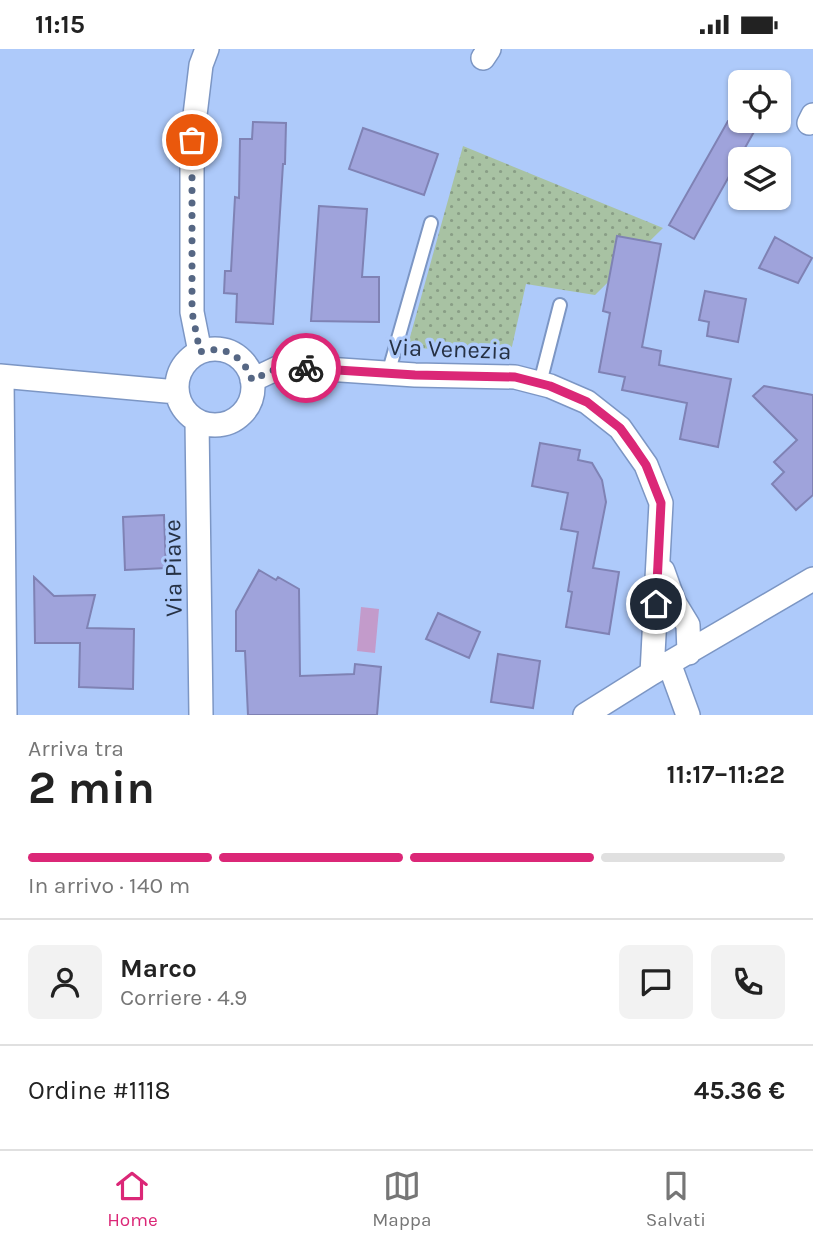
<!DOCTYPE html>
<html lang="it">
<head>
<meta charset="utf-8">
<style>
  :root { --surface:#fff; --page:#f2f2f2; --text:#222; --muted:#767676; --line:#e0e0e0; --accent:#db2777 }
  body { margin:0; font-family:Karla,sans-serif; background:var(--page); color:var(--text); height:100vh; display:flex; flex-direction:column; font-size:26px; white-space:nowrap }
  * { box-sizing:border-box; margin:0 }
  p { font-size:23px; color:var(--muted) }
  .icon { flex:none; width:38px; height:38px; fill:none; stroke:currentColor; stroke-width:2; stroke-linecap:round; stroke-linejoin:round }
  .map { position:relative; height:666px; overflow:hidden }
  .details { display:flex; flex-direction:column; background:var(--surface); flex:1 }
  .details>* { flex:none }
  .tools { position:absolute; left:728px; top:21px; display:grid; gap:14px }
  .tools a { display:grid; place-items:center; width:63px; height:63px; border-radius:10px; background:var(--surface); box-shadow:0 2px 5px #0004; font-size:35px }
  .pin { position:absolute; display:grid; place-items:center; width:60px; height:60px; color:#fff; margin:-30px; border:4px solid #fff; border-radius:50%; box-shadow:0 2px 7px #0007 }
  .courier { position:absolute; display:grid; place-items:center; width:70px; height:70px; margin:-35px; border:5px solid #db2777; border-radius:50%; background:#fff; color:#222; box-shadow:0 2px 9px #0007 }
  .headline em { font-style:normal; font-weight:700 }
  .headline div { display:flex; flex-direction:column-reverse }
  .headline { display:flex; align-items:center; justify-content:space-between; height:119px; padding:0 28px }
  h1 { font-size:46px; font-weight:700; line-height:52px }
  .bar { display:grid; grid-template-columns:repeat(4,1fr); gap:10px 7px; align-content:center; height:84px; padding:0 28px }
  .bar i { height:9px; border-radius:5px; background:var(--line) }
  .bar .current { background:var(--accent) }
  .bar p { grid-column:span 4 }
  .line { display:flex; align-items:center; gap:18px; padding:0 28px; border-top:2px solid var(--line) }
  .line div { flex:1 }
  .round { display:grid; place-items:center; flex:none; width:74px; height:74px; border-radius:10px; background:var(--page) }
  .status { display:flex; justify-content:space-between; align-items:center; height:49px; padding:0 35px; background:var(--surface); direction:ltr }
  .status svg { height:19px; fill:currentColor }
  .tabs { display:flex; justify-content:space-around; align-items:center; height:98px; border-top:2px solid var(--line); background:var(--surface); font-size:19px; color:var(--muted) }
  .tabs a { display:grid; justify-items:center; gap:4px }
  .tabs .current { color:var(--accent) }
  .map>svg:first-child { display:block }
  .grass { fill:url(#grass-dots) }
  .water { fill:#c39bcb }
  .building { fill:#9fa3db; stroke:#7f82b4; stroke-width:2 }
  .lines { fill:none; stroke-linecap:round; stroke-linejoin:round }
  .service-casing { stroke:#7c96c4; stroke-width:16 }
  .minor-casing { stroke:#7c96c4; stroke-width:26 }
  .service { stroke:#fff; stroke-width:12 }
  .minor { stroke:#fff; stroke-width:23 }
  .done { stroke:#566784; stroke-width:7; stroke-dasharray:0 12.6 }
  .route { stroke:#db2777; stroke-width:9 }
  .labels { text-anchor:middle; stroke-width:7; stroke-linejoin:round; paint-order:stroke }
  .street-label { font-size:24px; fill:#263144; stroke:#aecafa }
</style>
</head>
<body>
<div class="status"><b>11:15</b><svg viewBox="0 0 49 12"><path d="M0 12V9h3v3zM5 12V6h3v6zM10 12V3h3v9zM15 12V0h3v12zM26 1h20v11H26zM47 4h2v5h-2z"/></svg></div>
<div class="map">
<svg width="813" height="666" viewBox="0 0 813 666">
  <defs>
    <pattern id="grass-dots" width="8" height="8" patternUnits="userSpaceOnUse" patternTransform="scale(1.75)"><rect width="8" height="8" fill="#a8c2a3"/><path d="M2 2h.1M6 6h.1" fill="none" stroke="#899e86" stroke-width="1.8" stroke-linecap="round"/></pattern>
  </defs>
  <rect width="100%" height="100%" fill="#aecafa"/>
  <path class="grass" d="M463 97 663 179 595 246 526 235 511 302 407 299Z"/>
  <path class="water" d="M361 558 379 560 375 604 357 602Z"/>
  <path class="building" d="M728 72H760L694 190 669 176Z
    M253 73 286 74 285 115H283L273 275 236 273 237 245 224 244 225 222H231L235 148 239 149 240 90H252Z
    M363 79 438 105 424 146 349 120Z
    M319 157 367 160 362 228H379V273L311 272Z
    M617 187 661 195 642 298 661 302 659 316 731 330 718 398 680 390 687 354 622 341 625 328 599 323 610 264 603 262Z
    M775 188 812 209 798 234 759 219Z
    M705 242 746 250 738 293 707 287 709 273 699 271Z
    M764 337 813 346V446L796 461 772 435 784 423 774 413 797 391 753 347Z
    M540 394 580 401 578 411 592 414 602 431 606 453 593 519 619 523 609 585 566 578 572 543 568 542 578 483 561 480 568 444 532 437Z
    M164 466 166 519 125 521 123 468Z
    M259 521 276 531 278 528 299 540 300 627 354 625 355 615 381 618 377 666H248L245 602H236V562Z
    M34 528 54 547 95 546 87 579 134 580 133 640 79 638 80 594H35Z
    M438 564 480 583 469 609 426 590Z
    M498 605 540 612 533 659 491 653Z"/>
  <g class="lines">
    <g class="service-casing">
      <path id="service" d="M388 325 431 174
        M540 334 560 256"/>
    </g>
    <g class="minor-casing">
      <path id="minor" d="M483 9 489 0
        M809 74 813 66
        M177 338a38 38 0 1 1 76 0a38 38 0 1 1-76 0Z
        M200 303 192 263V91L201 16 207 0
        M0 327 177 343
        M2 328 5 666
        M252 331 282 317 415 326 515 328 550 337 587 353 620 379 646 416 661 454 652 624
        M197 372 201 666
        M663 522 674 553 688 576 689 604
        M669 614 688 666
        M585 666 652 624 813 530"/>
    </g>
    <use href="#service" class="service"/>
    <use href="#minor" class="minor"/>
  </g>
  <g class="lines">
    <path class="done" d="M192 91V263L200 303C225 295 244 308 252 331L282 317 306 319"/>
    <path class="route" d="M306 319 415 326 515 328 550 337 587 353 620 379 633 397 646 416 661 454 656 555"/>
  </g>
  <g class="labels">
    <g class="street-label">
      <text transform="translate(450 300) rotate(2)" y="8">Via Venezia</text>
      <text transform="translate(173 519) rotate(-91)" y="8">Via Piave</text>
    </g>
  </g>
</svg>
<div class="tools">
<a><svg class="icon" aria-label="locate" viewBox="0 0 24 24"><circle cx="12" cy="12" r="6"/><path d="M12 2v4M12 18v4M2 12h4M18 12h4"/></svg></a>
<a><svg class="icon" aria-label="layers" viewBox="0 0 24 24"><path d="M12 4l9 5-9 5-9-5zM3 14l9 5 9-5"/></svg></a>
</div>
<div class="pin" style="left:192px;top:91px;background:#ea580c"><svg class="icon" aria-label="bag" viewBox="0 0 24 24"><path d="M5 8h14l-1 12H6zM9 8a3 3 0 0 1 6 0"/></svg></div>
<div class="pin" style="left:656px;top:555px;background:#1f2937"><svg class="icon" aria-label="home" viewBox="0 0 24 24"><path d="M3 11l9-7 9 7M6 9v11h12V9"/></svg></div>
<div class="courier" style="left:306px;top:319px"><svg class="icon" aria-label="bike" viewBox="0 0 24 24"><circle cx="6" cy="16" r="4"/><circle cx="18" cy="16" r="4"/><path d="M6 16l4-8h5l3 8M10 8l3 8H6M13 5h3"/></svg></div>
</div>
<section class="details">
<div class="headline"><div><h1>2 min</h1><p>Arriva tra</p></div><em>11:17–11:22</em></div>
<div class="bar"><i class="current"></i><i class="current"></i><i class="current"></i><i></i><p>In arrivo · 140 m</p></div>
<div class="line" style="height:126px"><a class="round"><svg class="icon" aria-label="person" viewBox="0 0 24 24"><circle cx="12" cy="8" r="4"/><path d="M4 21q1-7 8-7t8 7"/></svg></a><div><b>Marco</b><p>Corriere · 4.9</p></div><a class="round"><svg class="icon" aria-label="chat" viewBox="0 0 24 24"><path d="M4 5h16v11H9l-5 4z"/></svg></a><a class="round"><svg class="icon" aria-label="phone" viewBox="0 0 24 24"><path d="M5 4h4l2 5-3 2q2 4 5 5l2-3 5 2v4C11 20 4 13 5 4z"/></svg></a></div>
<div class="line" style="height:91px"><div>Ordine #1118</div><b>45.36 €</b></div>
</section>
<nav class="tabs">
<a class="current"><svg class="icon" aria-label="home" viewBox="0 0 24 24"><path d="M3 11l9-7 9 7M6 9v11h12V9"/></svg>Home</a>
<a><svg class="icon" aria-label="map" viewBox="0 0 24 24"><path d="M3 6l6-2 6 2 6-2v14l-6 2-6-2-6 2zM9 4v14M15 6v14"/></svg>Mappa</a>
<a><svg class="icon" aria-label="saved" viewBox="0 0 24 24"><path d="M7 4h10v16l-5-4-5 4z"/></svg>Salvati</a>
</nav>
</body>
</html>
